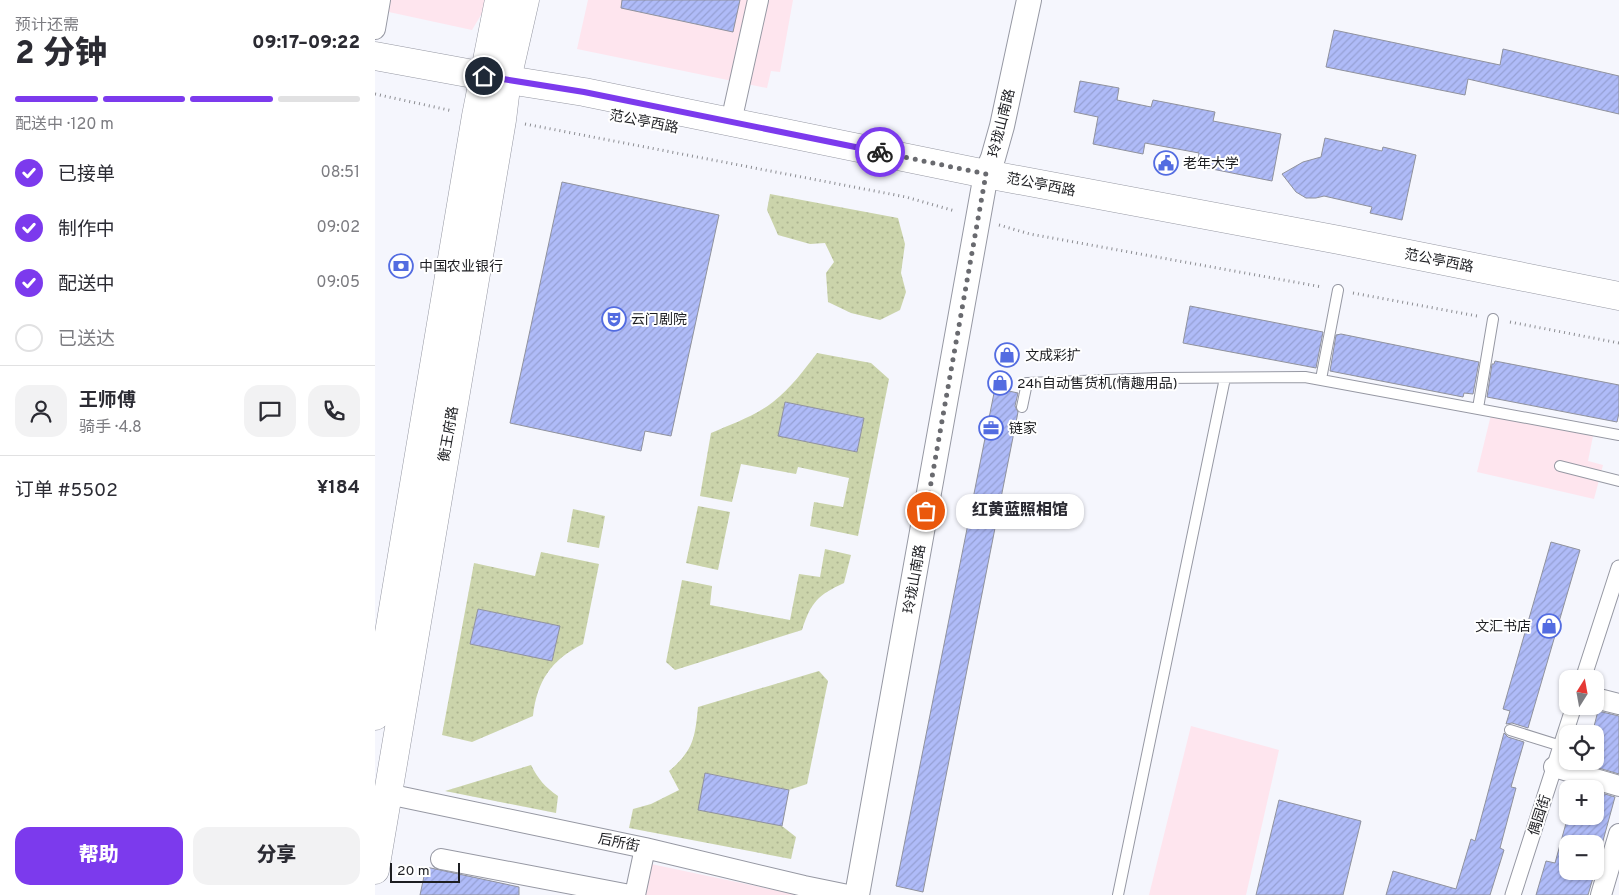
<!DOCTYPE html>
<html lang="zh">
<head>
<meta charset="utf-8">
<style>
  :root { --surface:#fff; --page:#f2f2f3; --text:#2b2b33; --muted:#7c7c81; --line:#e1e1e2; --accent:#7c3aed }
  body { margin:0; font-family:Overpass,"Noto Sans SC",sans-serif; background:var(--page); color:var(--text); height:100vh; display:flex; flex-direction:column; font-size:19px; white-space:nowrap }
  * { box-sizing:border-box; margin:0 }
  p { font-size:16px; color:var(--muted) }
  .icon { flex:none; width:28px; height:28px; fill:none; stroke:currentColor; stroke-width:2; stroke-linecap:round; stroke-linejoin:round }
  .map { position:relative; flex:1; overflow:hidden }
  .drawer { display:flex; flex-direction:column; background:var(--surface); width:375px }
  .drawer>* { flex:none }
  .needle { width:32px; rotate:11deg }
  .tools { position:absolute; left:1184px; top:670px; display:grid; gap:10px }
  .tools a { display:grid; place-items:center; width:45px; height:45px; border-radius:10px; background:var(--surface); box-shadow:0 1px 4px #0004; font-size:25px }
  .scale { position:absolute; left:15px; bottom:12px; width:70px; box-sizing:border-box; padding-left:5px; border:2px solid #1d1e22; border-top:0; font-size:14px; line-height:18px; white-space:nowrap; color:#1d1e22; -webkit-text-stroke:4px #fff; paint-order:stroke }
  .pin { position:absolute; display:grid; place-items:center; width:42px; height:42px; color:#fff; margin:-21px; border:2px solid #fff; border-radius:50%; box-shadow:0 1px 5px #0007 }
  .courier { position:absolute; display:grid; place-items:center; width:50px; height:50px; margin:-25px; border:4px solid #7c3aed; border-radius:50%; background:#fff; color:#222; box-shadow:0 1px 6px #0007 }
  .bubble { position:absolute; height:35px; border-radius:15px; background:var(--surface); box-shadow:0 1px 4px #0004; font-size:16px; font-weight:800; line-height:35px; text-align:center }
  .headline em { font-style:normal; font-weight:800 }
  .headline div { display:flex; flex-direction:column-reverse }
  .headline { display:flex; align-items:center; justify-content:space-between; height:85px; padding:0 15px }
  h1 { font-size:32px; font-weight:800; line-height:38px }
  .bar { display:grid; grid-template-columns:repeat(4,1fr); gap:8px 5px; align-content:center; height:60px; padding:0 15px }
  .bar i { height:6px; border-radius:4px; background:var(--line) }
  .bar .current { background:var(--accent) }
  .bar p { grid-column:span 4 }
  .line { display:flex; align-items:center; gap:12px; padding:0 15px; border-top:1px solid var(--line) }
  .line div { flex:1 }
  .round { display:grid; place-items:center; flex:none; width:52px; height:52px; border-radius:15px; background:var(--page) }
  ol { padding:0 15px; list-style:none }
  li { display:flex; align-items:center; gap:15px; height:55px }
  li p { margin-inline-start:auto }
  li .icon { padding:5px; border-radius:50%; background:var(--accent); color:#fff; stroke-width:4 }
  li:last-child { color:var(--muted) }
  li i { width:28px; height:28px; border:2px solid var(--line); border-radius:50% }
  .button { display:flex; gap:10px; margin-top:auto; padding:10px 15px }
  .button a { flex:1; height:58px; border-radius:15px; background:var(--accent); color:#fff; font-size:20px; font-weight:800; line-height:58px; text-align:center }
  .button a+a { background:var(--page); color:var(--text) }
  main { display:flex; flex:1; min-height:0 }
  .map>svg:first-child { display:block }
  .commercial { fill:#fee5ee }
  .grass { fill:url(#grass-dots); fill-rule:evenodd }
  .building { fill:url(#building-hatch); stroke:#90929d }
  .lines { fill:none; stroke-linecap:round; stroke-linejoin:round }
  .service-casing { stroke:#9698a3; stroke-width:12 }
  .pedestrian-casing { stroke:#9698a3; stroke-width:17 }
  .minor-casing { stroke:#9698a3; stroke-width:22 }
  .tertiary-casing { stroke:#9698a3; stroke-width:26 }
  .secondary-casing { stroke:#9698a3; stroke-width:29 }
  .primary-casing { stroke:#9698a3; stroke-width:29 }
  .path { stroke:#8c8d92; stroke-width:3; stroke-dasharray:1 4; stroke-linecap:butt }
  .service { stroke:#fff; stroke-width:10 }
  .pedestrian { stroke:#fff; stroke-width:15 }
  .minor { stroke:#fff; stroke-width:20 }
  .tertiary { stroke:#fff; stroke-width:24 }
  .secondary { stroke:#fff; stroke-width:28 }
  .primary { stroke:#fff; stroke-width:28 }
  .done { stroke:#696a6f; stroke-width:5; stroke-dasharray:0 9 }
  .route { stroke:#7c3aed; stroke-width:6 }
  .labels { text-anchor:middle; stroke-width:4; stroke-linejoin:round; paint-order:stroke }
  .street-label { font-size:14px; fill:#1d1e22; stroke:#fff }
  .poi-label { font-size:14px; fill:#1d1e22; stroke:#fff; text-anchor:start }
</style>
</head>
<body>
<main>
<section class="drawer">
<div class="headline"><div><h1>2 分钟</h1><p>预计还需</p></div><em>09:17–09:22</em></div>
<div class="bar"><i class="current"></i><i class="current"></i><i class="current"></i><i></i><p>配送中 · 120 m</p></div>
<ol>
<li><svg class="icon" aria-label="check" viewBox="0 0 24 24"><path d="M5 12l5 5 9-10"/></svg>已接单<p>08:51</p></li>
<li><svg class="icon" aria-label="check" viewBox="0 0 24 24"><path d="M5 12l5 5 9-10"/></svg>制作中<p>09:02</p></li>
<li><svg class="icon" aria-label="check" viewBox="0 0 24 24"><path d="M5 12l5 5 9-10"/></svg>配送中<p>09:05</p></li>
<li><i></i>已送达</li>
</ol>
<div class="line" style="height:90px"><a class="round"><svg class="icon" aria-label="person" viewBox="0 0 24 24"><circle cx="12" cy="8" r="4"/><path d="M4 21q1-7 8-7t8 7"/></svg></a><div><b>王师傅</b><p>骑手 · 4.8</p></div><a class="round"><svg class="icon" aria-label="chat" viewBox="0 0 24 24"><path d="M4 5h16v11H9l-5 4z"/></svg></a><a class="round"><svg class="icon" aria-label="phone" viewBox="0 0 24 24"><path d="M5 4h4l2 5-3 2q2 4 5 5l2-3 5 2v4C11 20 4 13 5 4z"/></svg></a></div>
<div class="line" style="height:65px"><div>订单 #5502</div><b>¥184</b></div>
<div class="button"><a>帮助</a><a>分享</a></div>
</section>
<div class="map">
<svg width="1244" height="895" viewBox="0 0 1244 895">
  <defs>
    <pattern id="grass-dots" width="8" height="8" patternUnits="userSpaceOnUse" patternTransform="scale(1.25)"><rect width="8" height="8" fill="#cbd4ab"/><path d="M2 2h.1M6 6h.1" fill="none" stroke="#aeb693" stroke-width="1.8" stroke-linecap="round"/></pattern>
    <pattern id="building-hatch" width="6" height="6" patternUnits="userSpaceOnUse" patternTransform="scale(1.25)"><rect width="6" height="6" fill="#afbbf8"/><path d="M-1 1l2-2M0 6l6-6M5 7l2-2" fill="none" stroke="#96a0d4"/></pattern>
  </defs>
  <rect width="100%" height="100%" fill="#f5f6fd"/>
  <path class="commercial" d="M0 0H112L109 10 97 30 0 9Z
    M213 0H418L405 72 396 71 392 88 202 49Z
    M1116 415 1218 436 1213 461 1228 465 1219 499 1102 472Z
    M816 726 904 750 871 895H774Z
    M276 864 423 895H269Z"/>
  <path class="grass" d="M395 194 523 218 530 244 526 273 531 292 525 310 505 320 476 313 453 302 451 273 459 262 450 243 435 244 403 235 392 210Z
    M442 353 496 363 514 379 483 536 435 526 439 502 468 507 474 478 423 467 421 474 366 464 357 502 325 496 336 433C357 424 380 416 398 402 416 388 429 370 442 353ZM410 402 489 418 482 452 404 436Z
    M323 506 355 512 343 570 311 563Z
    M198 509 230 516 224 548 192 542Z
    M450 549 476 555 469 583C443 595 436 602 427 630L300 670 291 662 307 580 337 586 335 605 415 620 424 574 445 577Z
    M166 552 224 564 208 644C176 660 162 681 158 716L97 742 67 735 99 563 160 576ZM103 609 184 626 177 660 95 644Z
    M444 671 453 681 432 784 414 790 331 773 407 826 421 837 416 859 254 828 258 809 276 804 304 790 294 771C319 750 320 737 323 707Z
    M156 765C163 779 170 787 183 796L181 813 70 791Z"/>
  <path class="building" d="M247 0H365L358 32 246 8Z
    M959 30 1125 65 1128 49 1244 76V114L1093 79 1090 95 951 67Z
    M705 81 744 88 742 100 776 107 778 100 840 112 838 121 906 134 897 181 822 166 824 153 770 143 768 154 718 144 723 117 699 112Z
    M950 138 1007 151 1008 147 1041 155 1027 220 995 213 997 207 949 196 941 198H931L921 192 907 174 928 162 946 157Z
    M187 182 344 215 296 436 270 431 266 451 135 423Z
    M815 306 948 332 941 368 808 343Z
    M966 334 1104 362 1098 394 1089 393 1088 397 955 371 961 335Z
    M1120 361 1244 385V413L1242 422 1112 397 1117 364H1119Z
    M620 388 643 393 640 406 643 412 548 892 521 886Z
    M410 402 489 418 482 452 403 436Z
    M1176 542 1205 550 1153 728 1137 723 1131 724 1135 711 1128 709Z
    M103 609 185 626 177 661 95 644Z
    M1223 711 1244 716V774L1210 764V761H1220V734H1217Z
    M1129 733 1133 737 1149 742 1136 787 1141 788 1125 848 1129 850 1115 895H1011L1018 871 1081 889 1096 839 1100 841Z
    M330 773 414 790 407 826 323 810Z
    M1220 791 1240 797 1220 870V844H1192V871H1220L1213 895H1161L1171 861 1180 863 1193 816H1220Z
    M904 800 986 821 968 895H881Z
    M51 867 144 887V895H45Z"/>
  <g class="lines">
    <g class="service-casing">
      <path id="service" d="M946 379 963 290
        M647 407 652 383 785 378 930 377 1244 435
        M1103 408 1118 319
        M1185 466 1244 481
        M1135 730 1186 746
        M743 895 850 378"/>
    </g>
    <g class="pedestrian-casing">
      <path id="pedestrian" d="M1208 679 1244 568
        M1138 895 1199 706"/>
    </g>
    <g class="minor-casing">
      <path id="minor" d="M0 29 5 0
        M356 122 383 0
        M1220 698 1244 704
        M1179 767 1244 786
        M13 794 270 848 429 886 473 895
        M66 859 255 895
        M260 895 270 848
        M1226 895 1244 834"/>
    </g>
    <g class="tertiary-casing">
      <path id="tertiary" d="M482 895 611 174 618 158 627 126 654 0"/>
    </g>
    <g class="secondary-casing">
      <path id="secondary" d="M0 716 101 116 124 0
        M0 870 127 120 132 79 150 0"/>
    </g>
    <g class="primary-casing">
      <path id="primary" d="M0 56 109 76 209 92 611 174 964 240 1244 296"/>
    </g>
    <path class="path" d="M0 94 78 111
      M150 124 531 197 580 211
      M624 225 655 234 947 287
      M978 293 1102 316
      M1135 322 1244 343"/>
    <use href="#service" class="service"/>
    <use href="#pedestrian" class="pedestrian"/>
    <use href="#minor" class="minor"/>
    <use href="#tertiary" class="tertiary"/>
    <use href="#secondary" class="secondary"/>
    <use href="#primary" class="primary"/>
  </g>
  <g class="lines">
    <path class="done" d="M505 152 611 174 551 511"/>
    <path class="route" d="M109 76 209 92 505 152"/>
  </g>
  <defs>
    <g id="civic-ring" transform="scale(1.25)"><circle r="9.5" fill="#fff" stroke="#536ce1" stroke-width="1.5"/><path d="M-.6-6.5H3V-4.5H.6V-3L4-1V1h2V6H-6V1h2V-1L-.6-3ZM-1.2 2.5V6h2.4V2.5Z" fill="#536ce1"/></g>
    <g id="bank-ring" transform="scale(1.25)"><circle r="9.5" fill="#fff" stroke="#536ce1" stroke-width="1.5"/><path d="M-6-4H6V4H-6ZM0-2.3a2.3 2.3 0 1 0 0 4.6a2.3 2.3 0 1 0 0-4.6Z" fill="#536ce1"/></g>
    <g id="theatre-ring" transform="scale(1.25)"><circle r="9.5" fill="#fff" stroke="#536ce1" stroke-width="1.5"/><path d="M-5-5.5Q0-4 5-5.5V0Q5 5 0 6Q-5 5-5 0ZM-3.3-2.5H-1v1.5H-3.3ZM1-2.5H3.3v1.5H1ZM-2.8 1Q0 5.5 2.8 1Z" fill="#536ce1"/></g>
    <g id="shop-ring" transform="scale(1.25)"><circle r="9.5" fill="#fff" stroke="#536ce1" stroke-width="1.5"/><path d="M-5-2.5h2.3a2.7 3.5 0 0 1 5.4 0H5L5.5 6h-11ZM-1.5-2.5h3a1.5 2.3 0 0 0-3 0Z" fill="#536ce1"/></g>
    <g id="office-ring" transform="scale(1.25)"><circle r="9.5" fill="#fff" stroke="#536ce1" stroke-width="1.5"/><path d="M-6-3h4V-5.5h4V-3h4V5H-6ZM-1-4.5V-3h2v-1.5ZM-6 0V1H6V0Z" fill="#536ce1"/></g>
  </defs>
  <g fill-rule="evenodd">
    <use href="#civic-ring" x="791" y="163"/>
    <use href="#bank-ring" x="26" y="266"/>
    <use href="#theatre-ring" x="239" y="319"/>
    <use href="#shop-ring" x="632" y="355"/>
    <use href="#shop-ring" x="625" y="383"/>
    <use href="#office-ring" x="616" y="428"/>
    <use href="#shop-ring" x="1174" y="626"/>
  </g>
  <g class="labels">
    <g class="street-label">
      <text transform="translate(269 121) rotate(11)" y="5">范公亭西路</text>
      <text transform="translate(626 123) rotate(-76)" y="5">玲珑山南路</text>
      <text transform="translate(666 184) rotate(11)" y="5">范公亭西路</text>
      <text transform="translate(1064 260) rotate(11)" y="5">范公亭西路</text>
      <text transform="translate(73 434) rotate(-80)" y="5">衡王府路</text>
      <text transform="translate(539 579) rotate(-80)" y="5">玲珑山南路</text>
      <text transform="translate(1164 815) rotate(-72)" y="5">偶园街</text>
      <text transform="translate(244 842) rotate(12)" y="5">后所街</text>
    </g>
    <g class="poi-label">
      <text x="808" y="168">老年大学</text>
      <text x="44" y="271">中国农业银行</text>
      <text x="256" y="324">云门剧院</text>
      <text x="650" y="360">文成彩扩</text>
      <text x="642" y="388">24h自动售货机(情趣用品)</text>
      <text x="634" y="433">链家</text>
      <text x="1156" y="631" text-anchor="end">文汇书店</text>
    </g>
  </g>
</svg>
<div class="tools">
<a><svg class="needle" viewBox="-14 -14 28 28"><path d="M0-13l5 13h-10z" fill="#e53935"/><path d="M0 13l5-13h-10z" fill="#7c7c81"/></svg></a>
<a><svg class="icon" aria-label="locate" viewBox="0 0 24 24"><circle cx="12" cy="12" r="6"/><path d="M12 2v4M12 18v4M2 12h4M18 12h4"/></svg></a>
<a>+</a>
<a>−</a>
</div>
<div class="scale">20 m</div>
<div class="pin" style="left:551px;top:511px;background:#ea580c"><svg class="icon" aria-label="bag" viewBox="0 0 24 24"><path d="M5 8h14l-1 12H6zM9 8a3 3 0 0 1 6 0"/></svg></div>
<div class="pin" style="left:109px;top:76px;background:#1f2937"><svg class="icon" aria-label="home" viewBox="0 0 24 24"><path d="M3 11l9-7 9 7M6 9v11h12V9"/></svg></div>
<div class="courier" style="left:505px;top:152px"><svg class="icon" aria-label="bike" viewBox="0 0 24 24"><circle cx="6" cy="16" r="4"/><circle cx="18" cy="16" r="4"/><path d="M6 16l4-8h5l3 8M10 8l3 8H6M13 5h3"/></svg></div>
<div class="bubble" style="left:581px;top:494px;width:128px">红黄蓝照相馆</div>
</div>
</main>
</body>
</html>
